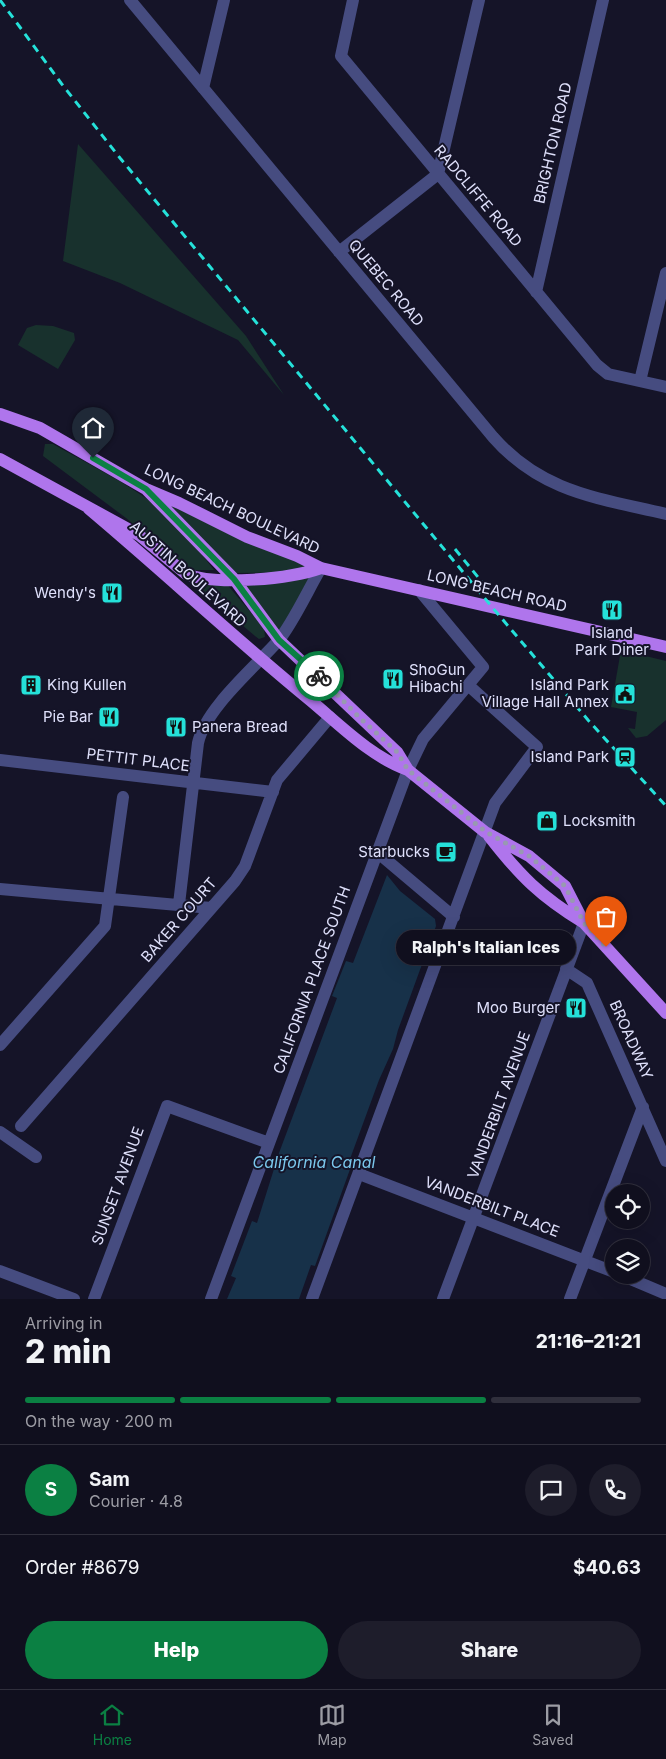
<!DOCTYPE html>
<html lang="en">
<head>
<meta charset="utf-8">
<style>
  :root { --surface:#100f1e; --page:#1e1d2b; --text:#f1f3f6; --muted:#9c9ca4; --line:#302f3c; --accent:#0b8043 }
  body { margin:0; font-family:Inter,sans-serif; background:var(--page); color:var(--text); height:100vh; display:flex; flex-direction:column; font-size:19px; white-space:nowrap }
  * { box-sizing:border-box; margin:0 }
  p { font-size:16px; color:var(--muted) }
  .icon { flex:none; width:28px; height:28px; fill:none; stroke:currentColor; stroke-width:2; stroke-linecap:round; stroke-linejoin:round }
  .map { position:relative; height:1299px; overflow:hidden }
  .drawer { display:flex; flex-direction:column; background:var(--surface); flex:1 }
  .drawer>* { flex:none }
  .tools { position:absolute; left:605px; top:1184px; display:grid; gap:10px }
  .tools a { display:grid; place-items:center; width:45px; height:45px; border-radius:50%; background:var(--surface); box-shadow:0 5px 20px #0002,0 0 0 1px var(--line); font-size:25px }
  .pin { position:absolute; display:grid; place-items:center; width:42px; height:42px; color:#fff; margin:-51px -21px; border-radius:50% 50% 50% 0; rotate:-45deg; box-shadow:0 0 5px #0007 }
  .pin .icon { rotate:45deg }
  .courier { position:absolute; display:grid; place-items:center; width:50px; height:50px; margin:-25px; border:4px solid #0b8043; border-radius:50%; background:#fff; color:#222; box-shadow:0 1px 6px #0007 }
  .bubble { position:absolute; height:35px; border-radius:18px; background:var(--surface); box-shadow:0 5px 20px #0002,0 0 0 1px var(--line); font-size:16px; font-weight:800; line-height:35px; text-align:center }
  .headline em { font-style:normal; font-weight:800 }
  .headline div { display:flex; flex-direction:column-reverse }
  .headline { display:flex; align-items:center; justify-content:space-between; height:85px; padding:0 25px }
  h1 { font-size:32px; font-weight:800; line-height:38px }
  .bar { display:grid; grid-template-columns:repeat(4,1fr); gap:8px 5px; align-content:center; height:60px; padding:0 25px }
  .bar i { height:6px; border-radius:4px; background:var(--line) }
  .bar .on { background:var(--accent) }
  .bar p { grid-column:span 4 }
  .line { display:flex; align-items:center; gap:12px; padding:0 25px; border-top:1px solid var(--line) }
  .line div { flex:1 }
  .round { display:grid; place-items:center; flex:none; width:52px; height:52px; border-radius:26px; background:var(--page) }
  .action { display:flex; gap:10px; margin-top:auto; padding:10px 25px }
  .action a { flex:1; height:58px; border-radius:30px; background:var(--accent); color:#fff; font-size:20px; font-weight:800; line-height:58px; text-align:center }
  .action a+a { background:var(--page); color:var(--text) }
  .menu { display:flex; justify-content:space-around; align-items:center; height:70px; border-top:1px solid var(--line); background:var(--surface); font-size:14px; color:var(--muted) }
  .menu a { display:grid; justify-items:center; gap:2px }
  .menu .on { color:var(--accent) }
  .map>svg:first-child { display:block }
  .green { fill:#18312d }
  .water { fill:#173149 }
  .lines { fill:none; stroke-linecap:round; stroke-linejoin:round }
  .minor { stroke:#464c80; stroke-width:12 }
  .major { stroke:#af75ec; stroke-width:12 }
  .rail { stroke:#25e1d9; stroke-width:3; stroke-dasharray:8 6; stroke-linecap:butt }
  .done { stroke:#9899b1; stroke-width:5; stroke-dasharray:0 9 }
  .route { stroke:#0b8043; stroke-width:6 }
  .labels { text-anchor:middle; stroke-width:4; stroke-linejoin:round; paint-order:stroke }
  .street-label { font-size:15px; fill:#dfe0fb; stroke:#151428 }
  .poi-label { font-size:15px; fill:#dfe0fb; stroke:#151428; text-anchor:end }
  .water-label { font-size:16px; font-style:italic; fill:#7bc8ed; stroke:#151428 }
</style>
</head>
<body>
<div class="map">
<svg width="666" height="1299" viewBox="0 0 666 1299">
  <rect width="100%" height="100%" fill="#151428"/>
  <path class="green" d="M78 144 246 336 284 395 238 340 120 283 63 261Z
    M36 325 53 326 74 333 75 340 58 369 18 345 27 328Z
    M45 444H53C88 464 126 482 158 507 180 524 197 548 214 570H194L185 567 126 518 43 456Z
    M159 497 313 567 299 572 236 573Z
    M315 573 278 635 239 581Z
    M201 581 225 582 264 628 265 637 259 639 255 636 196 586Z
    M621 650 666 661V720L647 736 636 738 628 728 635 729 637 712 611 707Z"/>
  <path class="water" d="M387 875 400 891 435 919 436 926 398 1030 393 1049 379 1080 350 1159 353 1161 315 1266 311 1265 299 1299H227L236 1278 231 1276 252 1221 257 1223 279 1153 337 998 332 996 346 961 353 963Z"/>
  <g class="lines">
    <path class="minor" d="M130 0 493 437C542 493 599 498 666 514
      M353 0 341 56 597 365 608 374 666 387
      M203 88 224 0
      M339 252 438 174 479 0
      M536 292 603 0
      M640 381 666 273
      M0 760 273 792
      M377 852 454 917
      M0 889 211 908
      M179 904 198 743C205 709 255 667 278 641 292 625 309 588 321 568
      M566 969 587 983 666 1161
      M0 1045 105 926 123 797
      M21 1126 235 881 245 866 277 780 330 717
      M0 1132 36 1157
      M359 1174 614 1272
      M0 1271 74 1299
      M621 1275 666 1294
      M94 1299 167 1106 269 1143
      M211 1299 408 770 423 739 468 685
      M312 1299 495 803 537 747 468 685 483 667 419 590
      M443 1299 584 923
      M570 1299 643 1107"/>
    <path class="major" d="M0 414 40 428 146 489 179 503 247 537 297 556 321 568 666 647
      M0 459 139 535 186 574C216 586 290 579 321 568
      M146 489 234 579 279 640 397 752 408 770 485 832 529 856 565 886 584 923 666 1013
      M89 509C164 572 234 638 310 700 340 725 371 757 408 770
      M489 836C520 876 540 896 584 923"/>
    <path class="rail" d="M0 0 61 83 120 158 492 607 588 720 666 806
      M455 549 482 582"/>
  </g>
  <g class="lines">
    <path class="done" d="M319 676 360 718 397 752 408 770 486 832 529 856 565 886 584 923 606 947"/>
    <path class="route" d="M93 458 146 489 234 579 279 640 319 676"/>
  </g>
  <defs>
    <g id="restaurant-square" transform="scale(1.125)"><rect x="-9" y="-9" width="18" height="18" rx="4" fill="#25e1d9" stroke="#151428"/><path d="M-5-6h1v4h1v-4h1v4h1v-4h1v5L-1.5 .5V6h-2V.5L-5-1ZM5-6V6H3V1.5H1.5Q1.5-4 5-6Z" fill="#111"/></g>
    <g id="building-square" transform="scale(1.125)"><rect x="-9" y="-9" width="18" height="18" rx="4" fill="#25e1d9" stroke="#151428"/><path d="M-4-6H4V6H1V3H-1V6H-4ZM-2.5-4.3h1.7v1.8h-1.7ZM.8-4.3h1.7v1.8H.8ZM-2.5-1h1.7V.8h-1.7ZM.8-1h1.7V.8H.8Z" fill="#111"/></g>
    <g id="civic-square" transform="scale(1.125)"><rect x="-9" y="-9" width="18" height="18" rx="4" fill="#25e1d9" stroke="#151428"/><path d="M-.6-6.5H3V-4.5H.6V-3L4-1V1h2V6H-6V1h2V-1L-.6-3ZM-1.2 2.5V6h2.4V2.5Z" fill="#111"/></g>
    <g id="station-square" transform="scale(1.125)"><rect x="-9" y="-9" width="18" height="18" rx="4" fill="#25e1d9" stroke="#151428"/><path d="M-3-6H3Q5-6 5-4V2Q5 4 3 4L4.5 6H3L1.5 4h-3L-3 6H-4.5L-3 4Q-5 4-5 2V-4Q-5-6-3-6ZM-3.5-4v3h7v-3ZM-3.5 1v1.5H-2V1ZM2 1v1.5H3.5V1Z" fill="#111"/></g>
    <g id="shop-square" transform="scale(1.125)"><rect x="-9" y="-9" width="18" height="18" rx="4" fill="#25e1d9" stroke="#151428"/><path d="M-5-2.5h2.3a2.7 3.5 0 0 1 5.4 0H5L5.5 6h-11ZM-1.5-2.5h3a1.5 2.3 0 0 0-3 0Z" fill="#111"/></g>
    <g id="cafe-square" transform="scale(1.125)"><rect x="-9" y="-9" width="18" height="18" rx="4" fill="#25e1d9" stroke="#151428"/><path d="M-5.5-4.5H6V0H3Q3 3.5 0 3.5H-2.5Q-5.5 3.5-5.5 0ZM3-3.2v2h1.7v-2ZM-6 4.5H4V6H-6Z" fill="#111"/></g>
  </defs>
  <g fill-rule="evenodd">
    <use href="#restaurant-square" x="112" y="593"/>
    <use href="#restaurant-square" x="612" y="610"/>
    <use href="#restaurant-square" x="393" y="679"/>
    <use href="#building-square" x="31" y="685"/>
    <use href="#civic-square" x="625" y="694"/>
    <use href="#restaurant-square" x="109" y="717"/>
    <use href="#restaurant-square" x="176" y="727"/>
    <use href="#station-square" x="625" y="757"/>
    <use href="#shop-square" x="547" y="821"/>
    <use href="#cafe-square" x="446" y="852"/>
    <use href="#restaurant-square" x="576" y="1008"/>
  </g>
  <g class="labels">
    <g class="street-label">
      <text transform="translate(553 143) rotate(-77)" y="5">BRIGHTON ROAD</text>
      <text transform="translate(478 196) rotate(50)" y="5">RADCLIFFE ROAD</text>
      <text transform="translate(386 283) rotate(50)" y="5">QUEBEC ROAD</text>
      <text transform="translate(232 509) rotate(25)" y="5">LONG BEACH BOULEVARD</text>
      <text transform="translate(188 574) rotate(42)" y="5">AUSTIN BOULEVARD</text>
      <text transform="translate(497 591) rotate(13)" y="5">LONG BEACH ROAD</text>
      <text transform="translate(138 760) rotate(7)" y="5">PETTIT PLACE</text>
      <text transform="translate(179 920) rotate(-49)" y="5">BAKER COURT</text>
      <text transform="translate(312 980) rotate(-70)" y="5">CALIFORNIA PLACE SOUTH</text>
      <text transform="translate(631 1040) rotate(66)" y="5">BROADWAY</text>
      <text transform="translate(499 1105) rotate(-70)" y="5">VANDERBILT AVENUE</text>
      <text transform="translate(118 1186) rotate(-70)" y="5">SUNSET AVENUE</text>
      <text transform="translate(492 1207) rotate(21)" y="5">VANDERBILT PLACE</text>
    </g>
    <g class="poi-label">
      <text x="96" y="598">Wendy's</text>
      <text x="612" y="638" text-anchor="middle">Island<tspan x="612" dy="17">Park Diner</tspan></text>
      <text x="409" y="675" text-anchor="start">ShoGun<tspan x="409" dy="17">Hibachi</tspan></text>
      <text x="47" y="690" text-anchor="start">King Kullen</text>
      <text x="609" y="690">Island Park<tspan x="609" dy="17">Village Hall Annex</tspan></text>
      <text x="93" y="722">Pie Bar</text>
      <text x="192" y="732" text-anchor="start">Panera Bread</text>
      <text x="609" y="762">Island Park</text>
      <text x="563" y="826" text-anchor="start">Locksmith</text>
      <text x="430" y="857">Starbucks</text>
      <text x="560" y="1013">Moo Burger</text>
    </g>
    <g class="water-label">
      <text x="314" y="1168">California Canal</text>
    </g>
  </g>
</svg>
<div class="tools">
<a><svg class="icon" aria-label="locate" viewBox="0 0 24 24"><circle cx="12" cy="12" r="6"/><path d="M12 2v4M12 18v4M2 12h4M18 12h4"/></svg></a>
<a><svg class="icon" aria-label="layers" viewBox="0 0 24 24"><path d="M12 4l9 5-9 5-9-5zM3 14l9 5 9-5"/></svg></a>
</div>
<div class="pin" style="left:606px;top:947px;background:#ea580c"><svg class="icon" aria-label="bag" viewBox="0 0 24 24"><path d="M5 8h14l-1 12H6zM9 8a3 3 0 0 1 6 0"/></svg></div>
<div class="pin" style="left:93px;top:458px;background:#1f2937"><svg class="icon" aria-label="home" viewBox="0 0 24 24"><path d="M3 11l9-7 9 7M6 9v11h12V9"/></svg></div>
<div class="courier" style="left:319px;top:676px"><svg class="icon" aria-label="bike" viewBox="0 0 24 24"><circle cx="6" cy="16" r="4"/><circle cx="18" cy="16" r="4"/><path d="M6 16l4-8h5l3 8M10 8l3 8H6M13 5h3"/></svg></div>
<div class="bubble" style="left:396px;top:930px;width:180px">Ralph's Italian Ices</div>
</div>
<section class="drawer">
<div class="headline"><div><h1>2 min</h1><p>Arriving in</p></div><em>21:16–21:21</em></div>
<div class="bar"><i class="on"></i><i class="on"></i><i class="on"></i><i></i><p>On the way · 200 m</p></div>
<div class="line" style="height:90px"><b class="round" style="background:var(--accent);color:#fff">S</b><div><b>Sam</b><p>Courier · 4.8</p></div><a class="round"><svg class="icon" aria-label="chat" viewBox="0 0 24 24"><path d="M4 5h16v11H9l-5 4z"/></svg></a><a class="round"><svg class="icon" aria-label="phone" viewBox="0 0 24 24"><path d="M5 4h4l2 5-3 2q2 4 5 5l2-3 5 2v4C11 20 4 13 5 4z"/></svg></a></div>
<div class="line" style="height:65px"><div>Order #8679</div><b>$40.63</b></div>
<div class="action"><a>Help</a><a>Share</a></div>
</section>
<nav class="menu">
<a class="on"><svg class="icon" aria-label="home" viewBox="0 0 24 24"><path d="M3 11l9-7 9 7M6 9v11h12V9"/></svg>Home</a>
<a><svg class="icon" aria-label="map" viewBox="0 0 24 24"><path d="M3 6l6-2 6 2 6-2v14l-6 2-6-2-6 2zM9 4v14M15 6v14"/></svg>Map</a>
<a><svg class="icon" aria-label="saved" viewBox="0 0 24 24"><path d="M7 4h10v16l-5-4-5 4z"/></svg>Saved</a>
</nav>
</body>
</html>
